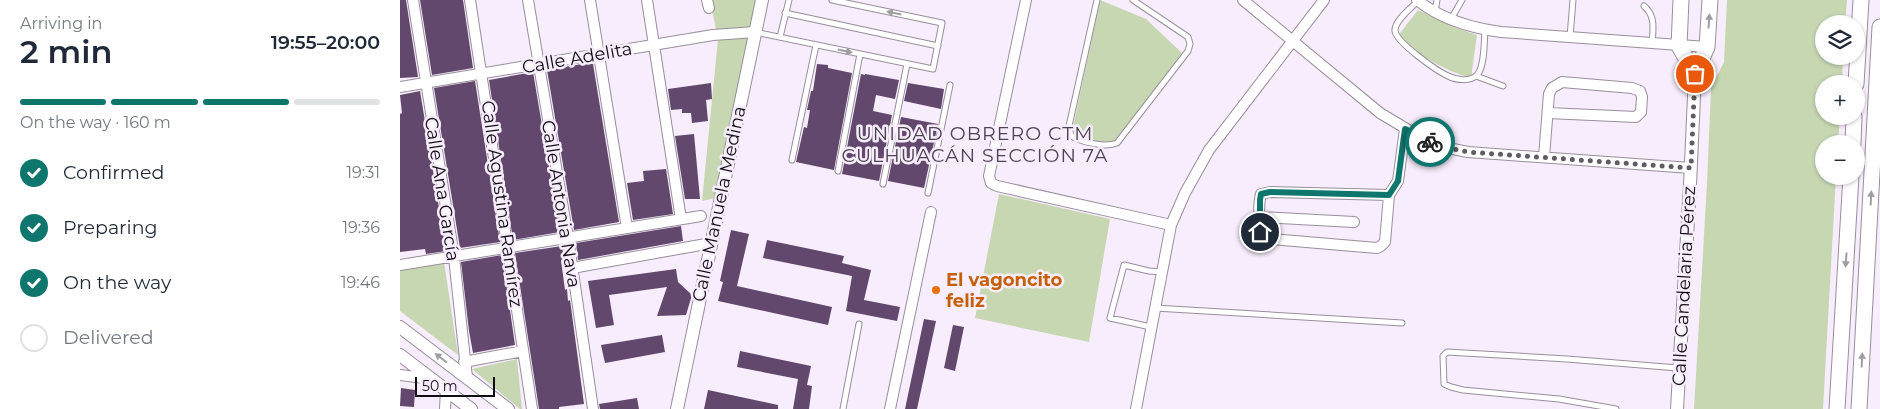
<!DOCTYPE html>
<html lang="en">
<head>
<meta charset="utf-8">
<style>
  :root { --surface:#fff; --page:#f6f6f7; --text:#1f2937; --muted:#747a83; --line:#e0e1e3; --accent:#0f766e }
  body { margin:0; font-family:Montserrat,sans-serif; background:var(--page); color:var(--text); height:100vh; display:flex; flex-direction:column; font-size:19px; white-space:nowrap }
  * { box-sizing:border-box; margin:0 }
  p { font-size:16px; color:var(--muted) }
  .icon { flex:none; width:28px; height:28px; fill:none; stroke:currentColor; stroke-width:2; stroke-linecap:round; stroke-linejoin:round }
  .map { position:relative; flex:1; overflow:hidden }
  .drawer { display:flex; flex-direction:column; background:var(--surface); width:400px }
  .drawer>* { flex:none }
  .tools { position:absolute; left:1415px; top:15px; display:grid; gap:10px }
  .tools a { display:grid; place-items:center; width:50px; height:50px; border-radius:50%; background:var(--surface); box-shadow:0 1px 4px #0004; font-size:25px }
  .scale { position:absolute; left:15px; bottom:12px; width:80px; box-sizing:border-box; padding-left:5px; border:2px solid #100d12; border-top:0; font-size:14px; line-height:18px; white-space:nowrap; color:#100d12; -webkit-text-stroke:4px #f8edfc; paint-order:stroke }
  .pin { position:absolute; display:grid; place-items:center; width:42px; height:42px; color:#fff; margin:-21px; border:2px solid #fff; border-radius:50%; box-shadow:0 1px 5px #0007 }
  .courier { position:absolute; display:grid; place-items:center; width:50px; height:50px; margin:-25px; border:4px solid #0f766e; border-radius:50%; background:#fff; color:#222; box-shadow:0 1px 6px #0007 }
  .headline em { font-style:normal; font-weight:600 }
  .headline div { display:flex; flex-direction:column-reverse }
  .headline { display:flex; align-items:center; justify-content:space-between; height:85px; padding:0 20px }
  h1 { font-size:32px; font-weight:600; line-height:38px }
  .bar { display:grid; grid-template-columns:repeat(4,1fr); gap:8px 5px; align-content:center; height:60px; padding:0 20px }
  .bar i { height:6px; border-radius:4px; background:var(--line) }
  .bar .selected { background:var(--accent) }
  .bar p { grid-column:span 4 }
  ol { padding:0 20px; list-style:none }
  li { display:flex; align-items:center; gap:15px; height:55px }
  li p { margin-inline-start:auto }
  li .icon { padding:5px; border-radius:50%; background:var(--accent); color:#fff; stroke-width:4 }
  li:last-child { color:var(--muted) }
  li i { width:28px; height:28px; border:2px solid var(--line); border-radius:50% }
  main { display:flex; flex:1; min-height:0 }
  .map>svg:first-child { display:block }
  .green { fill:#c7d7b2 }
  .building { fill:#61486c }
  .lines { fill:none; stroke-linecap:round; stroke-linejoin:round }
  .service-casing { stroke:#988e9c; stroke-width:7 }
  .minor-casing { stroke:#988e9c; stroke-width:12 }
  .tertiary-casing { stroke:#988e9c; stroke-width:14 }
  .secondary-casing { stroke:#988e9c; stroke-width:17 }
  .service { stroke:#fff; stroke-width:5 }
  .minor { stroke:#fff; stroke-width:10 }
  .tertiary { stroke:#fff; stroke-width:12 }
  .secondary { stroke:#fff; stroke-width:15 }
  .oneway { fill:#9f9ea0 }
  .done { stroke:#615b64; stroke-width:5; stroke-dasharray:0 9 }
  .route { stroke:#0f766e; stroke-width:6 }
  .food-dot { fill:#e8710a; stroke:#f8edfc; stroke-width:2 }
  .labels { text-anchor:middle; stroke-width:5; stroke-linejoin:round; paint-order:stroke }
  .street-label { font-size:18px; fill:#100d12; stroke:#f8edfc }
  .food-label { font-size:18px; font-weight:bold; fill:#c56008; stroke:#f8edfc; text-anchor:start }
  .neighbourhood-label { font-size:19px; letter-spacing:1px; fill:#4c4450; stroke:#f8edfc }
</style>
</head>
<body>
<main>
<section class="drawer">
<div class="headline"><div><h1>2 min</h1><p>Arriving in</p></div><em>19:55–20:00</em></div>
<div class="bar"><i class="selected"></i><i class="selected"></i><i class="selected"></i><i></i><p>On the way · 160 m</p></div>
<ol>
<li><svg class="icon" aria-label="check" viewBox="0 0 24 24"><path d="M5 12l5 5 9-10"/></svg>Confirmed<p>19:31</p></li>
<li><svg class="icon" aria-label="check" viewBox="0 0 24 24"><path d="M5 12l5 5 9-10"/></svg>Preparing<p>19:36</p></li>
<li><svg class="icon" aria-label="check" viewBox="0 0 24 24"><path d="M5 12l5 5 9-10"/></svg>On the way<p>19:46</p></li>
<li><i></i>Delivered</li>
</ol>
</section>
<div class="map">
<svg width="1480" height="409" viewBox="0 0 1480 409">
  <rect width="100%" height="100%" fill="#f8edfc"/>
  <path class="green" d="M310 0H357L316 198 302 201 318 39Z
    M700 0 746 19 782 53 712 145 671 137Z
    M1327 0H1447L1445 24H1424V56H1443L1442 84H1424V116H1440L1438 144H1424V176H1436L1423 409H1294L1307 183 1311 88 1324 62Z
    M1018 10 1056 28 1077 35 1071 78C1043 70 1021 56 997 37Z
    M599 194 710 219 689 342 575 318Z
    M44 262 58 355 0 311V270Z
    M117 359 122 409H120L72 369Z"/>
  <path class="building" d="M0 0H6L18 77 0 78Z
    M20 0H63L73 68 32 75Z
    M182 64H193L219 222 174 230 147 70Z
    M417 64 428 65V68L452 73 434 170 396 162 404 127 407 128 410 110H407L411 91H413Z
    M133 72 160 232 113 240 89 80Z
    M461 74 465 75V74L499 80 495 99 476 95 473 111 492 115 479 181 442 174Z
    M75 81 100 242 60 248 34 88Z
    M311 83 312 99 306 100 308 121 292 123 291 113H282V109L271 110 268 89Z
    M508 83 544 89 541 109 504 101Z
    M20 91 46 251 26 254 25 249 0 252V114L2 113 0 95Z
    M501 117 538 124 524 188 488 181Z
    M294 134 300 199H285L275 136Z
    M266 169 273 214 233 220 227 183 244 181 243 171Z
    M281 226 283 241 178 260 176 243Z
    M331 230 349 234 337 286 432 307 428 325 318 301 323 282 320 281Z
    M367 240 444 256 442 263 471 270 464 300 500 307 497 321 446 311 452 276 363 258Z
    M162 246 164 259 161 260 165 290 167 289 168 301 170 300 184 404 159 407V409H139L115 253Z
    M102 255 115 345 73 353 69 331 61 262Z
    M276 269 278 282 292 295 286 315 257 316 267 287 209 295 214 325 196 328 188 281Z
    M524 319 536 321 517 409H505Z
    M553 325 564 327 555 371 544 368Z
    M262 335 265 352 205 363 201 345Z
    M340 351 411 366 407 385 412 386 409 409H393L398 379 337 367Z
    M1 388 15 390 14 407 0 406Z
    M308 390 378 405V409H304Z
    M237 398 239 409H200L199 404Z"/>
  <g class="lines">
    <g class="service-casing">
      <path id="service" d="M697 0 669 126 671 136C682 142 705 148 717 143L788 51 790 44 788 37 733 0
        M1018 1C1011 8 994 21 995 31 997 43 1037 71 1048 76 1056 80 1070 82 1077 75 1085 67 1084 41 1085 30
        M1244 6C1256 16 1253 30 1252 44
        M1035 11 1037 0
        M385 13 538 46
        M1051 19 1062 0
        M355 32 533 69 542 23 432 0
        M380 37 389 0
        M1170 37 1173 0
        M1076 76 1103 86
        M392 160 416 45
        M438 171 460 54
        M483 184 507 64
        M528 193 550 85
        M755 308 1002 323
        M751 327 710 318 724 265 749 271 762 272
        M443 409 459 324
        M1216 409 1159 399 1063 390 1051 387 1044 384 1043 356 1047 352 1167 359 1278 368"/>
    </g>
    <g class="minor-casing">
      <path id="minor" d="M13 0 54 257 67 378
        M70 0 132 409
        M128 0 168 238 193 409
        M190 0 227 228
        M247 0 281 219
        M307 0 309 8
        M626 0 589 176 591 183 597 186 771 225
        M843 0 980 113 1020 137 1038 146 1068 152 1291 168
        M1017 0C1041 19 1071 28 1101 32L1307 47
        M0 87 313 35 355 32
        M1144 157 1149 94 1152 88 1162 82 1232 88 1240 91 1242 97 1241 112 1236 117 1148 113
        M989 195 870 192 861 194C859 201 857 232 863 237 863 237 870 239 871 239L977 248 981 246 985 242 989 195 998 181 1005 129
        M860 217 954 222
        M0 265 301 216
        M172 268 306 244
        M64 362 123 351
        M0 375 31 379
        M45 409 46 390
        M490 409 531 212
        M736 409 771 225 785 193 809 150 924 0"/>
    </g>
    <g class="tertiary-casing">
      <path id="tertiary" d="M0 327 108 409
        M0 355 71 409
        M277 409 362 0
        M1277 409 1290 185 1295 74"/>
    </g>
    <g class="secondary-casing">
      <path id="secondary" d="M1281 0 1279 46 1295 74
        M1295 74 1307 47 1310 0
        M1456 84 1461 0
        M1453 144 1454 116
        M1437 409 1451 176
        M1459 409 1480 27"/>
    </g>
    <use href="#service" class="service"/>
    <use href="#minor" class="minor"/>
    <use href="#tertiary" class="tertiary"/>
    <use href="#secondary" class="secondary"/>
  </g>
  <defs><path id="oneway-solid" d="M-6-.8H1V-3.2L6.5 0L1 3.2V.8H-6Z" transform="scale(1.25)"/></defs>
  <g class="oneway">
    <use href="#oneway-solid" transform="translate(494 13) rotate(-168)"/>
    <use href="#oneway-solid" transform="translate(1309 21) rotate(-86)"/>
    <use href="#oneway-solid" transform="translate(445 51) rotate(12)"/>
    <use href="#oneway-solid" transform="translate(1471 198) rotate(-87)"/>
    <use href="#oneway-solid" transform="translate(1446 260) rotate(94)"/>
    <use href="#oneway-solid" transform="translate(41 358) rotate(-143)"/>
    <use href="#oneway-solid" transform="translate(1462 360) rotate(-87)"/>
  </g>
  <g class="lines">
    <path class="done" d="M1030 142 1044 147 1068 152 1291 168 1295 74"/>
    <path class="route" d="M860 232V200L861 194 870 192 989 195 998 181 1005 129 1030 142"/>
  </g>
  <circle class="food-dot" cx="536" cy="290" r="5"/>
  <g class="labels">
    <g class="street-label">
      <text transform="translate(177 58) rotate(-10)" y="6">Calle Adelita</text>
      <text transform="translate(42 189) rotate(81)" y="6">Calle Ana García</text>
      <text transform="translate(102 204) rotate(82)" y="6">Calle Agustina Ramírez</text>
      <text transform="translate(161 204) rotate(81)" y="6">Calle Antonia Nava</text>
      <text transform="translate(319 204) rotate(-78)" y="6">Calle Manuela Medina</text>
      <text transform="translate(1284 286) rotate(-87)" y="6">Calle Candelaria Pérez</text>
    </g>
    <g class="food-label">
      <text x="546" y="286">El vagoncito<tspan x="546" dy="21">feliz</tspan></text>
    </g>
    <g class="neighbourhood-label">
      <text x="575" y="140">UNIDAD OBRERO CTM<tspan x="575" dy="22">CULHUACÁN SECCIÓN 7A</tspan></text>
    </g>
  </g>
</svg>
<div class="tools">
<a><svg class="icon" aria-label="layers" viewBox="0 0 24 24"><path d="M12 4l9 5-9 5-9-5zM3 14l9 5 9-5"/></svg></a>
<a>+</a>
<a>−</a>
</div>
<div class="scale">50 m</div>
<div class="pin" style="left:1295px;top:74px;background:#ea580c"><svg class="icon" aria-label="bag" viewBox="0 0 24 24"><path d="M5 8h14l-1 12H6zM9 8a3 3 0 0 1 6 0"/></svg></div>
<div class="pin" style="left:860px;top:232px;background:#1f2937"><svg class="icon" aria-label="home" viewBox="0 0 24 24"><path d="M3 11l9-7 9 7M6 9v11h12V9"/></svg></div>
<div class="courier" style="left:1030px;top:142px"><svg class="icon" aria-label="bike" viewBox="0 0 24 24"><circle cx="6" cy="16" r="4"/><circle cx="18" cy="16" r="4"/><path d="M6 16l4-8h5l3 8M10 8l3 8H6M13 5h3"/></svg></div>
</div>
</main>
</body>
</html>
